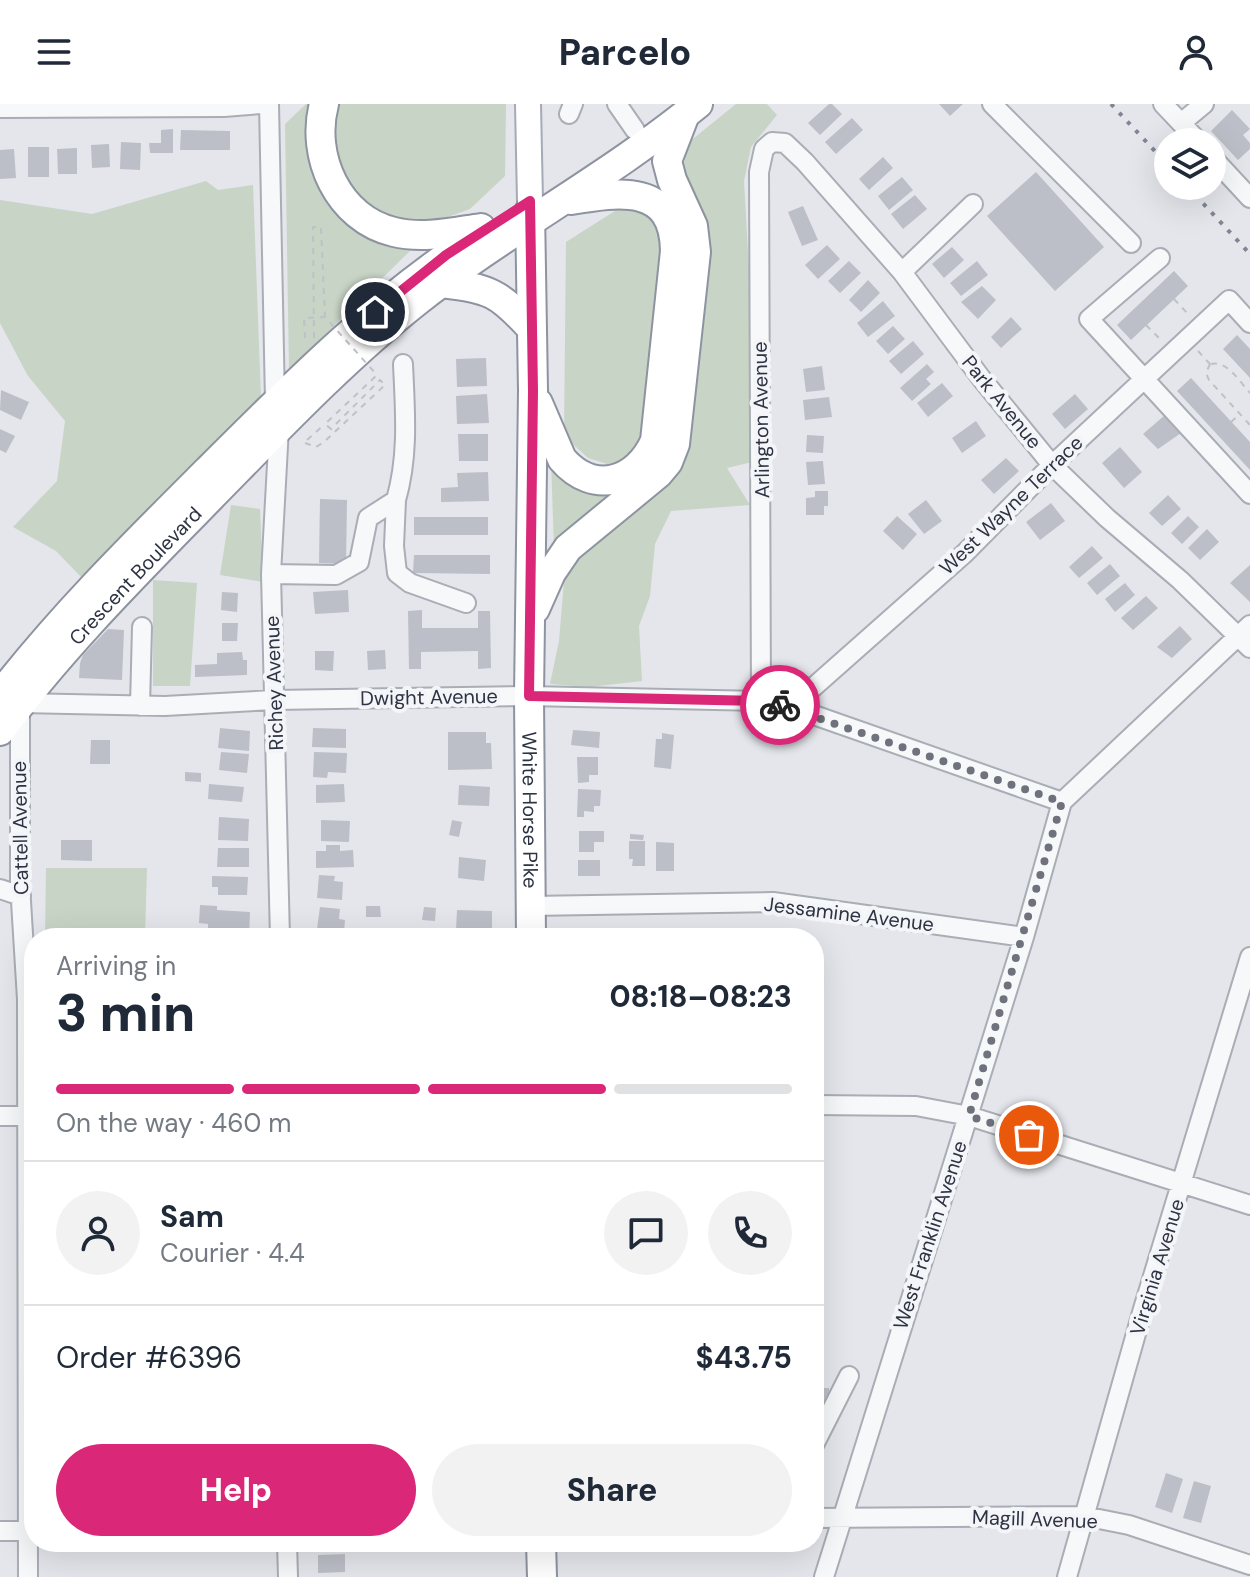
<!DOCTYPE html>
<html lang="en">
<head>
<meta charset="utf-8">
<style>
  :root { --surface:#fff; --page:#f2f2f3; --text:#1f2937; --muted:#747a83; --line:#e0e1e3; --accent:#db2777 }
  body { margin:0; font-family:"DM Sans",sans-serif; background:var(--page); color:var(--text); height:100vh; display:flex; flex-direction:column; font-size:30px; white-space:nowrap }
  * { box-sizing:border-box; margin:0 }
  p { font-size:26px; color:var(--muted) }
  .icon { flex:none; width:44px; height:44px; fill:none; stroke:currentColor; stroke-width:2; stroke-linecap:round; stroke-linejoin:round }
  .map { position:relative; flex:1; overflow:hidden }
  .panel { position:absolute; left:24px; top:824px; width:800px; height:624px; display:flex; flex-direction:column; background:var(--surface); border-radius:32px; box-shadow:0 8px 32px #0002 }
  .panel>* { flex:none }
  .tools { position:absolute; left:1154px; top:24px; display:grid; gap:16px }
  .tools a { display:grid; place-items:center; width:72px; height:72px; border-radius:50%; background:var(--surface); box-shadow:0 8px 32px #0002; font-size:40px }
  .pin { position:absolute; display:grid; place-items:center; width:68px; height:68px; color:#fff; margin:-34px; border:4px solid #fff; border-radius:50%; box-shadow:0 2px 8px #0007 }
  .courier { position:absolute; display:grid; place-items:center; width:80px; height:80px; margin:-40px; border:6px solid #db2777; border-radius:50%; background:#fff; color:#222; box-shadow:0 2px 10px #0007 }
  .headline em { font-style:normal; font-weight:800 }
  .headline div { display:flex; flex-direction:column-reverse }
  .headline { display:flex; align-items:center; justify-content:space-between; height:136px; padding:0 32px }
  h1 { font-size:52px; font-weight:800; line-height:60px }
  .bar { display:grid; grid-template-columns:repeat(4,1fr); gap:12px 8px; align-content:center; height:96px; padding:0 32px }
  .bar i { height:10px; border-radius:6px; background:var(--line) }
  .bar .active { background:var(--accent) }
  .bar p { grid-column:span 4 }
  .line { display:flex; align-items:center; gap:20px; padding:0 32px; border-top:2px solid var(--line) }
  .line div { flex:1 }
  .round { display:grid; place-items:center; flex:none; width:84px; height:84px; border-radius:42px; background:var(--page) }
  .primary-button { display:flex; gap:16px; margin-top:auto; padding:16px 32px }
  .primary-button a { flex:1; height:92px; border-radius:48px; background:var(--accent); color:#fff; font-size:32px; font-weight:800; line-height:92px; text-align:center }
  .primary-button a+a { background:var(--page); color:var(--text) }
  header { display:flex; justify-content:space-between; align-items:center; height:104px; padding:0 32px; background:var(--surface); font-size:36px; font-weight:800 }
  .map>svg:first-child { display:block }
  .green { fill:#c8d4c6 }
  .building { fill:#bcbfc7 }
  .lines { fill:none; stroke-linecap:round; stroke-linejoin:round }
  .minor-casing { stroke:#a9adb5; stroke-width:22 }
  .major-casing { stroke:#a5aab6; stroke-width:28 }
  .highway-casing { stroke:#8d93a0; stroke-width:32 }
  .path { stroke:#bec1c6; stroke-width:2; stroke-dasharray:6 6; stroke-linecap:butt }
  .minor { stroke:#f7f8f9; stroke-width:18 }
  .major { stroke:#fff; stroke-width:24 }
  .highway { stroke:#fff; stroke-width:28 }
  .rail { stroke:#7f8593; stroke-width:4; stroke-dasharray:4 8; stroke-linecap:butt }
  .path-bridge { stroke:#bec1c6; stroke-width:2; stroke-dasharray:6 6; stroke-linecap:butt }
  .done { stroke:#6d727d; stroke-width:8; stroke-dasharray:0 14.4 }
  .route { stroke:#db2777; stroke-width:10 }
  .labels { text-anchor:middle; stroke-width:8; stroke-linejoin:round; paint-order:stroke }
  .street-label { font-size:20px; fill:#2d3342; stroke:#f4f5f8 }
</style>
</head>
<body>
<header><svg class="icon" aria-label="menu" viewBox="0 0 24 24"><path d="M4 6h16M4 12h16M4 18h16"/></svg>Parcelo<svg class="icon" aria-label="person" viewBox="0 0 24 24"><circle cx="12" cy="8" r="4"/><path d="M4 21q1-7 8-7t8 7"/></svg></header>
<div class="map">
<svg width="1250" height="1473" viewBox="0 0 1250 1473">
  <rect width="100%" height="100%" fill="#e4e6eb"/>
  <path class="green" d="M306 0H315L317 68 417 140 289 266 285 20Z
    M336 0H506L505 72 470 105 445 114 419 116 396 114 372 107 336 72 332 14Z
    M736 0H767L777 11 751 43 744 77 752 220V358L727 364 750 401 671 407 655 440 650 492 639 522 642 577 589 583 550 580 559 537 564 477 580 444 630 403 695 241 707 124 682 68 689 38Z
    M206 77 218 86 253 81 261 294 83 475 56 447 13 423 57 377 65 317 28 272 0 219V96L92 110Z
    M618 105 646 106 662 132 642 338 620 364 588 354 564 332 566 138Z
    M551 356 628 385 554 444Z
    M231 401 260 405 263 478 220 471Z
    M153 476 197 479 190 582H153Z
    M46 764H147L145 834H45Z"/>
  <path class="building" d="M829 0H832L842 10 820 31 808 19Z
    M939 0H963L950 12Z
    M1232 6 1250 25 1243 31 1250 39V45L1238 56 1211 27Z
    M852 14 863 26 836 50 825 38Z
    M173 25V49H150L149 39H161V26Z
    M181 26 230 27V46H180Z
    M121 38 141 39 140 66 120 65Z
    M109 40 110 63 92 64 91 41Z
    M28 43H49V73H28Z
    M77 44V70H58L57 45Z
    M14 45 16 74 0 75V46Z
    M883 53 893 64 869 86 859 75Z
    M1036 68 1104 143 1055 187 987 112Z
    M902 73 913 86 889 106 878 92Z
    M915 91 927 105 903 125 891 110Z
    M803 102 818 136 802 142 788 108Z
    M827 141 840 155 818 175 805 161Z
    M952 143 964 156 944 174 932 160Z
    M849 157 861 169 840 189 828 177Z
    M977 157 988 171 961 192 950 179Z
    M1174 167 1188 182 1131 236 1117 221Z
    M868 176 880 189 861 208 849 196Z
    M982 182 996 196 978 215 961 198Z
    M883 197 895 212 868 233 857 219Z
    M1011 213 1022 225 1001 244 991 233Z
    M893 222 905 235 888 250 876 237Z
    M1237 231 1250 245V274L1223 245Z
    M913 237 924 250 901 270 889 257Z
    M486 254 487 282 457 283 456 255Z
    M927 260 934 268 926 275 931 280 912 297 900 284Z
    M822 262 825 286 806 288 803 265Z
    M1191 274 1250 338V366L1177 287Z
    M942 279 953 292 928 313 917 299Z
    M1 286 29 298 21 316 0 306Z
    M487 290 489 319 457 320 456 292Z
    M1075 290 1088 305 1065 325 1052 310Z
    M829 293 832 313 805 316 803 296Z
    M1165 311 1181 329 1158 345 1143 330Z
    M976 317 986 332 962 349 952 334Z
    M0 325 15 332 6 349 0 346Z
    M458 330H488V357H459Z
    M807 331 824 332 823 349 806 348Z
    M1120 343 1142 368 1124 384 1102 359Z
    M1006 354 1019 367 994 390 981 376Z
    M823 357 825 380 808 381 806 358Z
    M488 368 489 397 441 398V384L458 383 457 369Z
    M815 387H828V402H824V411H806V394L815 393Z
    M1168 391 1181 405 1162 422 1149 409Z
    M320 395 347 396 346 460 319 459Z
    M926 396 942 417 924 430 908 410Z
    M1051 399 1065 417 1040 436 1026 418Z
    M897 412 917 430 903 446 883 427Z
    M1188 412 1199 423 1182 440 1171 429Z
    M414 413H488V431H414Z
    M1207 425 1219 438 1200 456 1188 444Z
    M1092 442 1103 454 1079 474 1069 463Z
    M414 451H490V470L413 469Z
    M1110 460 1120 472 1097 491 1087 479Z
    M1250 461V498L1230 479Z
    M1125 479 1135 491 1115 508 1105 495Z
    M348 486 349 508 315 510 313 488Z
    M222 488 238 489 237 508 221 506Z
    M1146 492 1158 504 1133 526 1121 514Z
    M422 506V524H478V507H490L491 564 478 565V547L421 548V565H409L408 507Z
    M222 519H238L237 537H222Z
    M1180 522 1192 535 1172 554 1157 543Z
    M108 525 124 526 122 576 79 574 80 559 83 551Z
    M385 546 386 565 368 566 367 547Z
    M315 547H334L333 567 315 566Z
    M242 548 243 556H247V571L195 573V561L217 560V549Z
    M220 624 250 627 249 647 218 644Z
    M313 624 346 625V644L312 643Z
    M573 626 600 628 599 644 571 641Z
    M448 628H486V639H491L492 665 448 666Z
    M662 629 674 631 671 665 654 663 656 635H662Z
    M91 636H110V660H90Z
    M221 648 249 650 247 669 219 666Z
    M314 648 347 649 346 669 328 668 327 674 313 673Z
    M577 653H598V671H589V678L578 679Z
    M185 668 201 669V678L185 677Z
    M209 680 244 683 242 698 208 695Z
    M344 680 345 698 316 699V681Z
    M459 681 490 683 489 702 458 701Z
    M578 685 601 686 600 702H594V708L584 707V713H577Z
    M219 713 249 715 248 737 218 736Z
    M321 716 350 717 349 738 321 737Z
    M452 716 462 718 459 733 449 731Z
    M579 727H604V738H594V748H579Z
    M630 730 644 731 643 736 630 735Z
    M61 736H92V757L61 756Z
    M629 737H645V762H632L633 755H629Z
    M656 738 674 739V767H656Z
    M326 741H340V747L353 746 354 763 316 764V747H326Z
    M218 744H249V763H217Z
    M459 753 486 756 484 777 458 774Z
    M578 756H600V772H578Z
    M319 771 335 772 334 777 343 778 342 796 317 794Z
    M212 772 248 773 247 791H218V783H212Z
    M200 801 217 802V806L250 808 249 832 208 829V820L199 819Z
    M366 802H380L381 813H366Z
    M320 803 340 805 339 815 345 816 344 828 317 825Z
    M424 803 436 804 435 817 422 816Z
    M457 806 492 807V827L456 826Z
    M817 1284H829V1307H814Z
    M1166 1369 1183 1375 1172 1409 1155 1403Z
    M1194 1377 1211 1382 1201 1419 1183 1414Z
    M345 1450V1468L318 1469V1451Z"/>
  <g class="lines">
    <g class="minor-casing">
      <path id="minor" d="M269 0 275 298
        M617 0 635 26
        M992 0 1131 139
        M1163 0 1199 38
        M0 4 224 3 261 0
        M569 10 573 0
        M1181 19 1204 0
        M1212 53 1250 94
        M1160 154 1089 215 1250 390
        M902 168 973 100
        M279 324 271 470 280 834
        M396 396 394 442 397 469 410 479 466 499
        M271 470 336 471 359 458 368 414 396 396C409 351 405 306 403 260
        M761 597 759 68 764 45 772 38 785 39 805 58 902 168 981 274 1052 361 1107 414 1180 476 1250 544
        M140 602 142 523
        M791 603 965 449 1052 361 1229 196 1250 219
        M0 785 21 792
        M530 802 773 798 1024 833
        M814 1001 916 1002 969 1012 1250 1101
        M0 1012H34
        M814 1341 849 1272
        M814 1414 1084 1412 1129 1421 1250 1461
        M0 1427H34
        M287 1438 288 1473
        M28 1473 27 895 20 781V599L165 602 274 596 529 592 761 597 791 603 1062 698
        M824 1473 1024 833 1062 698 1250 521
        M1067 1473 1143 1205 1250 853"/>
    </g>
    <g class="major-casing">
      <path id="major" d="M528 0 530 97"/>
    </g>
    <g class="highway-casing">
      <g id="highway">
        <path d="M324 0C310 52 338 115 394 128 423 135 453 128 481 124"/>
        <path id="s1" d="M530 106 533 287 529 592 531 834"/>
        <path d="M442 179C490 185 498 188 531 224"/>
        <path d="M538 299 562 355C594 392 637 378 655 337L675 147C674 79 619 88 571 96"/>
        <path d="M535 505 551 469 568 444 658 370 668 358 675 340 696 148 693 122 672 76 667 57 684 13"/>
        <path d="M0 591C64 509 134 440 207 367 293 281 380 193 483 128"/>
        <path id="s2" d="M0 627C63 542 137 469 210 394 276 327 342 257 416 198 506 127 609 73 698 0"/>
        <path d="M541 1438 542 1473"/>
      </g>
    </g>
    <path class="path" d="M1174 195 1188 210
      M1146 221 1163 238
      M305 234 304 214 325 213
      M1198 247 1210 260
      M1210 260 1206 269 1209 276 1250 321
      M1211 260C1227 256 1240 278 1250 289
      M1231 318 1239 311
      M307 336 325 320
      M305 339 316 343 324 338 385 281 380 276 331 325 325 320 377 271"/>
    <use href="#minor" class="minor"/>
    <use href="#major" class="major"/>
    <use href="#highway" class="highway"/>
    <path class="rail" d="M1111 0 1168 61
      M1187 82 1250 150"/>
    <path class="path-bridge" d="M314 234 313 123H321L325 213 377 271"/>
  </g>
  <g class="lines">
    <path class="done" d="M780 601 1062 698 969 1012 1029 1031"/>
    <path class="route" d="M375 208 446 151 530 97 533 287 529 592 761 597 780 601"/>
  </g>
  <g class="labels">
    <g class="street-label">
      <text transform="translate(1002 298) rotate(51)" y="7">Park Avenue</text>
      <text transform="translate(761 316) rotate(-91)" y="7">Arlington Avenue</text>
      <text transform="translate(1011 401) rotate(-44)" y="7">West Wayne Terrace</text>
      <text dy="7" stroke="none"><textPath href="#s2" startOffset="206">Crescent Boulevard</textPath></text>
      <text transform="translate(274 579) rotate(-92)" y="7">Richey Avenue</text>
      <text transform="translate(429 593) rotate(-1)" y="7">Dwight Avenue</text>
      <text dy="7" stroke="none"><textPath href="#s1" startOffset="600">White Horse Pike</textPath></text>
      <text transform="translate(20 724) rotate(-91)" y="7">Cattell Avenue</text>
      <text transform="translate(849 810) rotate(7)" y="7">Jessamine Avenue</text>
      <text transform="translate(930 1131) rotate(-72)" y="7">West Franklin Avenue</text>
      <text transform="translate(1157 1163) rotate(-73)" y="7">Virginia Avenue</text>
      <text transform="translate(1035 1415) rotate(2)" y="7">Magill Avenue</text>
    </g>
  </g>
</svg>
<div class="tools">
<a><svg class="icon" aria-label="layers" viewBox="0 0 24 24"><path d="M12 4l9 5-9 5-9-5zM3 14l9 5 9-5"/></svg></a>
</div>
<div class="pin" style="left:1029px;top:1031px;background:#ea580c"><svg class="icon" aria-label="bag" viewBox="0 0 24 24"><path d="M5 8h14l-1 12H6zM9 8a3 3 0 0 1 6 0"/></svg></div>
<div class="pin" style="left:375px;top:208px;background:#1f2937"><svg class="icon" aria-label="home" viewBox="0 0 24 24"><path d="M3 11l9-7 9 7M6 9v11h12V9"/></svg></div>
<div class="courier" style="left:780px;top:601px"><svg class="icon" aria-label="bike" viewBox="0 0 24 24"><circle cx="6" cy="16" r="4"/><circle cx="18" cy="16" r="4"/><path d="M6 16l4-8h5l3 8M10 8l3 8H6M13 5h3"/></svg></div>
<section class="panel">
<div class="headline"><div><h1>3 min</h1><p>Arriving in</p></div><em>08:18–08:23</em></div>
<div class="bar"><i class="active"></i><i class="active"></i><i class="active"></i><i></i><p>On the way · 460 m</p></div>
<div class="line" style="height:144px"><a class="round"><svg class="icon" aria-label="person" viewBox="0 0 24 24"><circle cx="12" cy="8" r="4"/><path d="M4 21q1-7 8-7t8 7"/></svg></a><div><b>Sam</b><p>Courier · 4.4</p></div><a class="round"><svg class="icon" aria-label="chat" viewBox="0 0 24 24"><path d="M4 5h16v11H9l-5 4z"/></svg></a><a class="round"><svg class="icon" aria-label="phone" viewBox="0 0 24 24"><path d="M5 4h4l2 5-3 2q2 4 5 5l2-3 5 2v4C11 20 4 13 5 4z"/></svg></a></div>
<div class="line" style="height:104px"><div>Order #6396</div><b>$43.75</b></div>
<div class="primary-button"><a>Help</a><a>Share</a></div>
</section>
</div>
</body>
</html>
